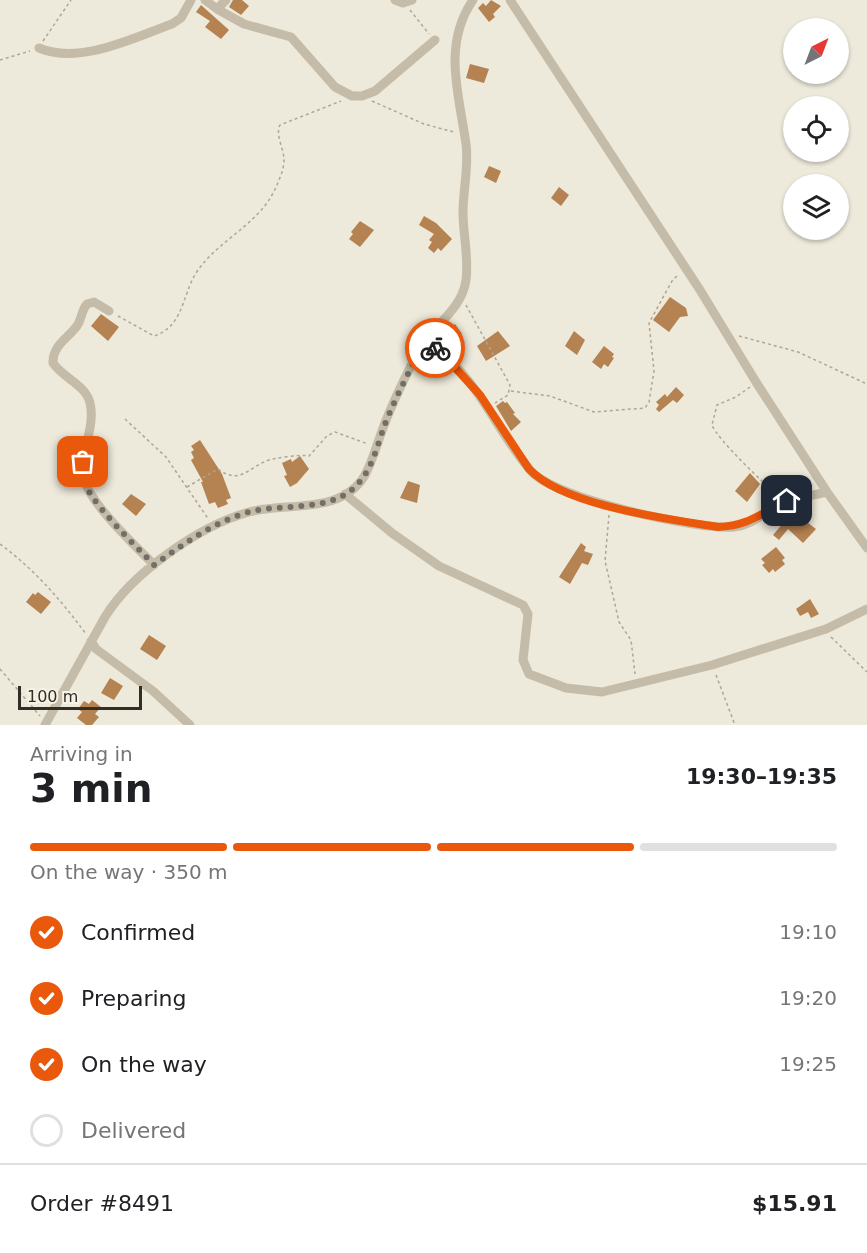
<!DOCTYPE html>
<html lang="en">
<head>
<meta charset="utf-8">
<style>
  :root { --surface:#fff; --page:#f6f6f6; --text:#202124; --muted:#757577; --line:#e0e0e0; --accent:#ea580c }
  body { margin:0; font-family:"DejaVu Sans",sans-serif; background:var(--page); color:var(--text); height:100vh; display:flex; flex-direction:column; font-size:22px; white-space:nowrap }
  * { box-sizing:border-box; margin:0 }
  p { font-size:20px; color:var(--muted) }
  .icon { flex:none; width:33px; height:33px; fill:none; stroke:currentColor; stroke-width:2; stroke-linecap:round; stroke-linejoin:round }
  .map { position:relative; height:725px; overflow:hidden }
  .panel { display:flex; flex-direction:column; background:var(--surface); flex:1 }
  .panel>* { flex:none }
  .needle { width:39px; rotate:42deg }
  .tools { position:absolute; left:783px; top:18px; display:grid; gap:12px }
  .tools a { display:grid; place-items:center; width:66px; height:66px; border-radius:50%; background:var(--surface); box-shadow:0 2px 4px #0004; font-size:30px }
  .scale { position:absolute; left:18px; bottom:15px; width:124px; box-sizing:border-box; padding-left:6px; border:3px solid #322d27; border-top:0; font-size:16px; line-height:21px; white-space:nowrap; color:#322d27; -webkit-text-stroke:4px #f6f3e6; paint-order:stroke }
  .pin { position:absolute; display:grid; place-items:center; width:51px; height:51px; color:#fff; margin:-26px; border-radius:12px; box-shadow:0 3px 9px #0006 }
  .courier { position:absolute; display:grid; place-items:center; width:60px; height:60px; margin:-30px; border:4px solid #ea580c; border-radius:50%; background:#fff; color:#222; box-shadow:0 2px 8px #0007 }
  .summary em { font-style:normal; font-weight:700 }
  .summary div { display:flex; flex-direction:column-reverse }
  .summary { display:flex; align-items:center; justify-content:space-between; height:102px; padding:0 30px }
  h1 { font-size:39px; font-weight:700; line-height:45px }
  .bar { display:grid; grid-template-columns:repeat(4,1fr); gap:9px 6px; align-content:center; height:72px; padding:0 30px }
  .bar i { height:8px; border-radius:4px; background:var(--line) }
  .bar .on { background:var(--accent) }
  .bar p { grid-column:span 4 }
  .line { display:flex; align-items:center; gap:15px; padding:0 30px; border-top:2px solid var(--line) }
  .line div { flex:1 }
  ol { padding:0 30px; list-style:none }
  li { display:flex; align-items:center; gap:18px; height:66px }
  li p { margin-inline-start:auto }
  li .icon { padding:6px; border-radius:50%; background:var(--accent); color:#fff; stroke-width:4 }
  li:last-child { color:var(--muted) }
  li i { width:33px; height:33px; border:3px solid var(--line); border-radius:50% }
  .map>svg:first-child { display:block }
  .building { fill:#b58251 }
  .lines { fill:none; stroke-linecap:round; stroke-linejoin:round }
  .path { stroke:#afa693; stroke-width:1.5; stroke-dasharray:3 3; stroke-linecap:butt }
  .minor { stroke:#c4bca8; stroke-width:9 }
  .done { stroke:#736f66; stroke-width:6; stroke-dasharray:0 10.8 }
  .route { stroke:#ea580c; stroke-width:8 }
</style>
</head>
<body>
<div class="map">
<svg width="867" height="725" viewBox="0 0 867 725">
  <rect width="100%" height="100%" fill="#ede9db"/>
  <path class="building" d="M233 0H242L249 6 241 15 229 7Z
    M491 0 501 6 493 14 495 17 489 22 478 8 483 3 486 6Z
    M201 5 229 30 221 39 205 27 210 21 196 12Z
    M470 64 489 69 484 83 466 78Z
    M489 166 501 171 496 183 484 177Z
    M559 187 569 195 561 206 551 198Z
    M424 216 436 223 452 239 441 251 438 248 434 253 428 248 432 242 429 240 434 234 419 225Z
    M360 221 374 230 360 247 349 239 353 234 351 232Z
    M670 297 686 308 688 316 680 317 669 332 653 320Z
    M101 314 119 327 108 341 91 326Z
    M455 324 462 334 449 343 441 333Z
    M498 331 510 346 486 361 477 346Z
    M574 331 585 340 577 355 565 346Z
    M604 346 614 354 612 357 614 358 608 367 604 364 601 369 592 362Z
    M676 387 684 395 677 403 673 400 659 412 656 409 659 405 656 402 665 394 667 397Z
    M503 401 505 403 507 402 515 413 513 414 521 422 511 431 496 406Z
    M200 440 222 474 231 498 226 500 228 504 218 508 215 502 209 504 201 482H203L191 460 194 458 191 452 194 450 191 446Z
    M300 456 309 469 297 483 290 487 284 476 287 475 282 463 291 459 292 462Z
    M750 473 760 484 747 502 735 491Z
    M408 481 420 485 417 503 400 498Z
    M131 494 146 504 136 516 122 504Z
    M789 508 816 529 803 543 788 529 779 540 773 535 785 521 780 516Z
    M581 543 586 547 584 551 593 554 588 565 582 563 570 584 559 577Z
    M776 547 785 558 782 560 785 564 775 572 773 569 769 573 762 565 765 563 761 559Z
    M38 592 51 602 41 614 26 602 33 593 35 595Z
    M810 599 819 614 811 618 808 612 800 616 796 609Z
    M149 635 166 646 157 660 140 649Z
    M110 678 123 686 114 700 101 693Z
    M92 700 101 707 95 714 99 717 92 725H86L77 718 82 712 78 709 84 701 89 704Z"/>
  <g class="lines">
    <path class="path" d="M410 10 429 34
      M43 41 71 0
      M0 60 30 51
      M372 101 424 124 454 132
      M466 305 510 385 508 395 495 403
      M118 316 154 336C185 326 182 292 198 270 221 238 260 224 276 187 280 178 284 169 284 160 284 149 275 135 280 125L341 101
      M739 336 798 352 867 384
      M750 387 736 397 717 405 712 425C717 439 766 486 779 496
      M511 391 550 396 594 412 645 408 649 402 654 371 649 323 672 281 679 274
      M125 419 166 457 209 520
      M187 487 218 469C239 485 249 468 266 461 273 458 302 454 309 456L327 436 335 432 368 444
      M609 515 605 561 619 622 631 640 635 674
      M0 544C34 569 61 600 86 634
      M831 637 867 672
      M0 669 40 716
      M716 675 735 725"/>
    <path class="minor" d="M205 0 217 9 226 0
      M395 0 403 3 412 0
      M510 0 700 290 756 382 827 492 867 548
      M217 9 244 24 291 37 335 87 352 96H362L375 91 435 40
      M39 48C80 65 133 38 172 24L181 18 191 0
      M109 311 94 302 87 304C81 311 82 319 77 326 68 338 52 346 53 363 63 378 86 385 90 403 95 423 84 447 82 467 79 495 135 545 154 565
      M420 349H437C479 381 497 432 531 471 555 499 697 530 734 527 755 525 768 508 787 502 800 497 814 495 827 492
      M345 494 392 533 439 566 523 605 528 614 523 660 529 674 566 688 602 692 712 665 826 629 867 609
      M91 641 96 649 153 691 190 725
      M45 725 105 617C132 573 199 526 249 512 286 502 342 515 365 475 373 460 377 444 383 428 392 404 407 373 419 350 433 325 462 310 466 280 469 257 463 235 463 212 463 190 469 167 466 144 459 94 442 45 473 0"/>
  </g>
  <g class="lines">
    <path class="done" d="M83 462C82 466 81 471 82 476 86 499 137 547 154 565 184 544 213 522 249 512 283 503 331 513 357 485 374 467 378 441 387 419 397 395 409 372 420 349L435 348"/>
    <path class="route" d="M435 348 441 352 480 395 529 469C564 506 668 519 718 527 749 526 761 513 787 501"/>
  </g>
</svg>
<div class="tools">
<a><svg class="needle" viewBox="-14 -14 28 28"><path d="M0-13l5 13h-10z" fill="#e53935"/><path d="M0 13l5-13h-10z" fill="#757577"/></svg></a>
<a><svg class="icon" aria-label="locate" viewBox="0 0 24 24"><circle cx="12" cy="12" r="6"/><path d="M12 2v4M12 18v4M2 12h4M18 12h4"/></svg></a>
<a><svg class="icon" aria-label="layers" viewBox="0 0 24 24"><path d="M12 4l9 5-9 5-9-5zM3 14l9 5 9-5"/></svg></a>
</div>
<div class="scale">100 m</div>
<div class="pin" style="left:83px;top:462px;background:#ea580c"><svg class="icon" aria-label="bag" viewBox="0 0 24 24"><path d="M5 8h14l-1 12H6zM9 8a3 3 0 0 1 6 0"/></svg></div>
<div class="pin" style="left:787px;top:501px;background:#1f2937"><svg class="icon" aria-label="home" viewBox="0 0 24 24"><path d="M3 11l9-7 9 7M6 9v11h12V9"/></svg></div>
<div class="courier" style="left:435px;top:348px"><svg class="icon" aria-label="bike" viewBox="0 0 24 24"><circle cx="6" cy="16" r="4"/><circle cx="18" cy="16" r="4"/><path d="M6 16l4-8h5l3 8M10 8l3 8H6M13 5h3"/></svg></div>
</div>
<section class="panel">
<div class="summary"><div><h1>3 min</h1><p>Arriving in</p></div><em>19:30–19:35</em></div>
<div class="bar"><i class="on"></i><i class="on"></i><i class="on"></i><i></i><p>On the way · 350 m</p></div>
<ol>
<li><svg class="icon" aria-label="check" viewBox="0 0 24 24"><path d="M5 12l5 5 9-10"/></svg>Confirmed<p>19:10</p></li>
<li><svg class="icon" aria-label="check" viewBox="0 0 24 24"><path d="M5 12l5 5 9-10"/></svg>Preparing<p>19:20</p></li>
<li><svg class="icon" aria-label="check" viewBox="0 0 24 24"><path d="M5 12l5 5 9-10"/></svg>On the way<p>19:25</p></li>
<li><i></i>Delivered</li>
</ol>
<div class="line" style="height:78px"><div>Order #8491</div><b>$15.91</b></div>
</section>
</body>
</html>
